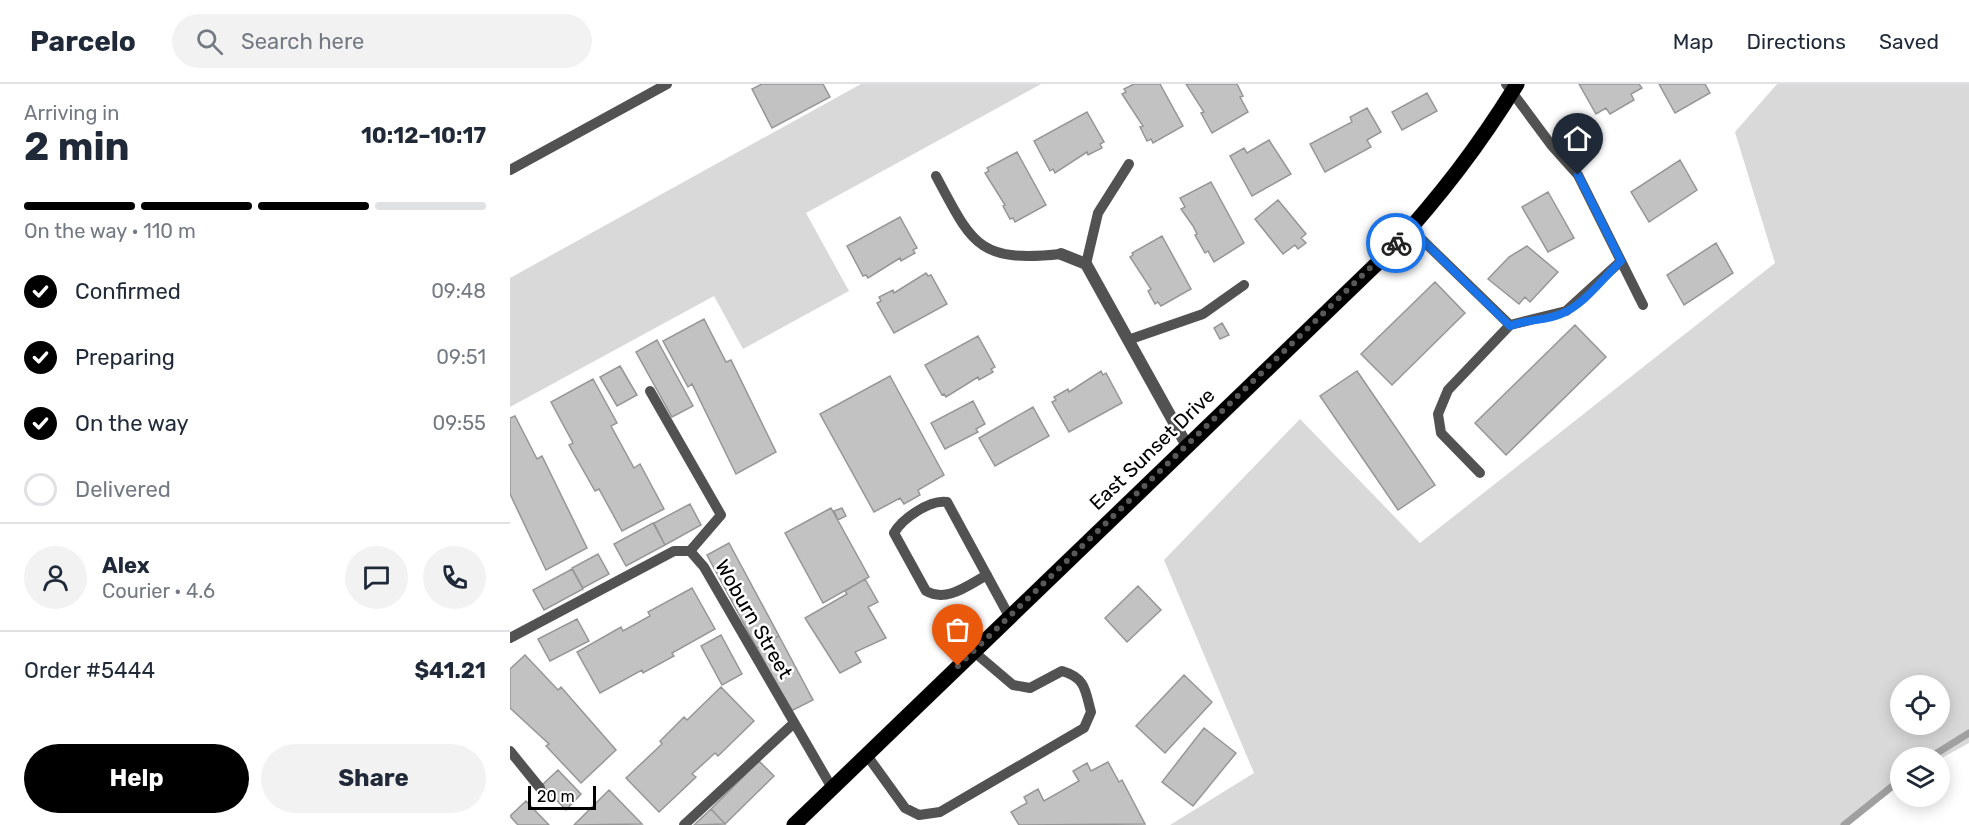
<!DOCTYPE html>
<html lang="en">
<head>
<meta charset="utf-8">
<style>
  :root { --surface:#fff; --page:#f2f2f3; --text:#1f2937; --muted:#747a83; --line:#e0e1e3; --accent:#000 }
  body { margin:0; font-family:Rubik,sans-serif; background:var(--page); color:var(--text); height:100vh; display:flex; flex-direction:column; font-size:22px; white-space:nowrap }
  * { box-sizing:border-box; margin:0 }
  p { font-size:20px; color:var(--muted) }
  .icon { flex:none; width:33px; height:33px; fill:none; stroke:currentColor; stroke-width:2; stroke-linecap:round; stroke-linejoin:round }
  .map { position:relative; flex:1; overflow:hidden }
  .details { display:flex; flex-direction:column; background:var(--surface); width:510px }
  .details>* { flex:none }
  .controls { position:absolute; left:1380px; top:591px; display:grid; gap:12px }
  .controls a { display:grid; place-items:center; width:60px; height:60px; border-radius:50%; background:var(--surface); box-shadow:0 3px 15px #0003; font-size:30px }
  .scale { position:absolute; left:18px; bottom:15px; width:68px; box-sizing:border-box; padding-left:6px; border:3px solid #000; border-top:0; font-size:16px; line-height:21px; white-space:nowrap; color:#000; -webkit-text-stroke:4px #fff; paint-order:stroke }
  .pin { position:absolute; display:grid; place-items:center; width:51px; height:51px; color:#fff; margin:-62px -26px; border-radius:50% 50% 50% 0; rotate:-45deg; box-shadow:0 0 6px #0007 }
  .pin .icon { rotate:45deg }
  .courier { position:absolute; display:grid; place-items:center; width:60px; height:60px; margin:-30px; border:4px solid #1a73e8; border-radius:50%; background:#fff; color:#222; box-shadow:0 2px 8px #0007 }
  .headline em { font-style:normal; font-weight:700 }
  .headline div { display:flex; flex-direction:column-reverse }
  .headline { display:flex; align-items:center; justify-content:space-between; height:102px; padding:0 24px }
  h1 { font-size:39px; font-weight:700; line-height:45px }
  .bar { display:grid; grid-template-columns:repeat(4,1fr); gap:9px 6px; align-content:center; height:72px; padding:0 24px }
  .bar i { height:8px; border-radius:4px; background:var(--line) }
  .bar .current { background:var(--accent) }
  .bar p { grid-column:span 4 }
  .line { display:flex; align-items:center; gap:15px; padding:0 24px; border-top:2px solid var(--line) }
  .line div { flex:1 }
  .round { display:grid; place-items:center; flex:none; width:63px; height:63px; border-radius:32px; background:var(--page) }
  ol { padding:0 24px; list-style:none }
  li { display:flex; align-items:center; gap:18px; height:66px }
  li p { margin-inline-start:auto }
  li .icon { padding:6px; border-radius:50%; background:var(--accent); color:#fff; stroke-width:4 }
  li:last-child { color:var(--muted) }
  li i { width:33px; height:33px; border:3px solid var(--line); border-radius:50% }
  .action { display:flex; gap:12px; margin-top:auto; padding:12px 24px }
  .action a { flex:1; height:69px; border-radius:36px; background:var(--accent); color:#fff; font-size:24px; font-weight:700; line-height:69px; text-align:center }
  .action a+a { background:var(--page); color:var(--text) }
  header { display:flex; align-items:center; gap:36px; box-sizing:border-box; height:84px; padding:0 30px; background:var(--surface); border-bottom:2px solid var(--line) }
  header strong { font-size:28px }
  nav { display:flex; gap:33px; margin-inline-start:auto; font-size:21px }
  .search { width:420px; height:54px; background:var(--page); display:flex; align-items:center; gap:15px; box-sizing:border-box; padding:0 21px; border-radius:33px; color:var(--muted); font-size:22px }
  main { display:flex; flex:1; min-height:0 }
  .map>svg:first-child { display:block }
  .green { fill:#d9d9d9; fill-rule:evenodd }
  .lines { fill:none; stroke-linecap:round; stroke-linejoin:round }
  .stream { stroke:#a0a0a0; stroke-width:7 }
  .building { fill:#c2c2c2; stroke:#969696; stroke-width:1.5 }
  .primary-casing { stroke:#dbdbdb; stroke-width:16 }
  .service { stroke:#525252; stroke-width:10 }
  .minor { stroke:#525252; stroke-width:12 }
  .primary { stroke:#000; stroke-width:15 }
  .done { stroke:#595959; stroke-width:6; stroke-dasharray:0 10.8 }
  .route { stroke:#1a73e8; stroke-width:8 }
  .labels { text-anchor:middle; stroke-width:5; stroke-linejoin:round; paint-order:stroke }
  .street-label { font-size:20px; fill:#000; stroke:#fff }
</style>
</head>
<body>
<header>
<strong>Parcelo</strong>
<div class="search"><svg class="icon" aria-label="search" viewBox="0 0 24 24"><circle cx="10" cy="10" r="6"/><path d="M15 15l6 6"/></svg>Search here</div>
<nav><a>Map</a><a>Directions</a><a>Saved</a></nav>
</header>
<main>
<section class="details">
<div class="headline"><div><h1>2 min</h1><p>Arriving in</p></div><em>10:12–10:17</em></div>
<div class="bar"><i class="current"></i><i class="current"></i><i class="current"></i><i></i><p>On the way · 110 m</p></div>
<ol>
<li><svg class="icon" aria-label="check" viewBox="0 0 24 24"><path d="M5 12l5 5 9-10"/></svg>Confirmed<p>09:48</p></li>
<li><svg class="icon" aria-label="check" viewBox="0 0 24 24"><path d="M5 12l5 5 9-10"/></svg>Preparing<p>09:51</p></li>
<li><svg class="icon" aria-label="check" viewBox="0 0 24 24"><path d="M5 12l5 5 9-10"/></svg>On the way<p>09:55</p></li>
<li><i></i>Delivered</li>
</ol>
<div class="line" style="height:108px"><a class="round"><svg class="icon" aria-label="person" viewBox="0 0 24 24"><circle cx="12" cy="8" r="4"/><path d="M4 21q1-7 8-7t8 7"/></svg></a><div><b>Alex</b><p>Courier · 4.6</p></div><a class="round"><svg class="icon" aria-label="chat" viewBox="0 0 24 24"><path d="M4 5h16v11H9l-5 4z"/></svg></a><a class="round"><svg class="icon" aria-label="phone" viewBox="0 0 24 24"><path d="M5 4h4l2 5-3 2q2 4 5 5l2-3 5 2v4C11 20 4 13 5 4z"/></svg></a></div>
<div class="line" style="height:78px"><div>Order #5444</div><b>$41.21</b></div>
<div class="action"><a>Help</a><a>Share</a></div>
</section>
<div class="map">
<svg width="1459" height="741" viewBox="0 0 1459 741">
  <rect width="100%" height="100%" fill="#fff"/>
  <path class="green" d="M351 0H531L296 129 339 207 233 265 204 212 0 323V194Z
    M1267 0H1459V659L1430 675 1390 674V701L1332 741H660L744 689 654 476 790 335 910 459 1265 179 1225 48ZM1390 602H1430V640H1390Z"/>
  <g class="lines">
    <path class="stream" d="M1419 674 1459 649
      M1334 741 1390 696"/>
  </g>
  <path class="building" d="M252 0H313L320 13 262 44 242 5Z
    M624 0H650L673 42 643 59 641 55 637 57 630 43 633 42 612 10 616 8 614 5Z
    M676 0H727L733 12 730 13 738 28 702 49 691 29 694 28Z
    M1069 0H1129L1132 4 1121 10 1124 16 1100 30 1096 24 1086 30Z
    M1149 0H1195L1200 9 1165 29Z
    M917 9 927 27 892 46 882 28Z
    M857 24 871 48 857 56 861 63 815 88 800 60 842 38 840 33Z
    M577 28 594 58 590 60 592 64 578 71 577 68 545 89 543 85 540 87 524 57Z
    M759 56 781 90 742 112 720 72 734 64 737 69Z
    M507 68 536 121 505 138 503 134 500 135 493 122 495 121 475 89 479 87 477 84Z
    M1170 76 1187 106 1139 138 1121 108Z
    M701 98 734 159 704 178 698 167 695 169 685 151 687 150 683 142 671 125 675 123 670 114Z
    M1038 108 1064 154 1038 168 1012 123Z
    M768 116 796 150 791 154 796 159 788 165 785 161 773 170 745 135Z
    M390 133 407 164 403 166 405 169 391 177 390 174 358 194 356 191 353 192 337 162Z
    M652 152 681 205 651 222 648 218 645 220 638 207 641 205 620 173 623 171 622 169Z
    M1206 159 1223 189 1174 221 1157 191Z
    M1017 162 1048 188 1020 218 1015 213 1009 220 978 195 999 173Z
    M416 189 418 192 421 191 437 220 384 249 367 219 371 217 369 213 383 206 384 209Z
    M925 198 955 229 882 301 851 270Z
    M194 235 216 278 221 276 266 368 226 390 182 300 178 303 153 257Z
    M712 239 719 251 710 255 704 244Z
    M1065 241 1096 273 996 371 965 339Z
    M468 252 485 283 481 285 483 288 469 296 468 293 436 313 434 310 432 311 415 281Z
    M147 256 183 322 162 333 126 268Z
    M110 282 127 311 107 322 90 293Z
    M591 287 593 291 596 289 612 319 559 348 542 318 546 316 544 313 558 305 559 308Z
    M847 287 925 401 888 426 810 312Z
    M380 292 434 391 408 406 410 411 394 420 390 414 364 428 310 330Z
    M83 295 107 339 101 342 124 384 130 380 154 425 112 447 89 405 85 407 59 361 63 359 41 318Z
    M463 317 475 340 466 345 468 348 435 365 421 339Z
    M523 323 539 352 485 382 469 354Z
    M5 332 27 375 32 372 77 464 36 486 0 410V334Z
    M180 420 191 441 155 461 144 439Z
    M321 424 359 493 313 519 275 449Z
    M332 424 336 432 328 436 324 427Z
    M143 439 155 461 116 482 104 460Z
    M219 459 269 552 247 564 197 471Z
    M88 470 99 490 73 504 62 484Z
    M62 485 73 505 34 526 23 506Z
    M355 495 368 518 358 523 376 554 345 568 351 578 330 589 295 534 337 510 335 507Z
    M628 502 651 526 617 558 595 534Z
    M182 504 205 545 162 569 164 572 133 589 132 586 90 609 67 568 111 543 113 547 140 532 138 528Z
    M67 535 79 557 40 577 28 555Z
    M211 551 232 590 212 601 191 562Z
    M269 552 303 616 281 627 247 564Z
    M15 571 48 606 51 603 106 666 71 699 36 662 39 660 0 624V585Z
    M674 591 702 618 655 669 626 642Z
    M211 603 244 637 208 672 205 669 182 690 186 693 149 728 116 694 152 660 150 657 174 633 177 636Z
    M694 644 726 669 683 722 652 698Z
    M249 677 264 692 215 740 201 725Z
    M598 678 609 698 612 696 635 740 509 741 501 728 517 719 514 713 528 705 534 717 569 697 563 687 577 679 581 687Z
    M48 686 71 710 56 726 32 701Z
    M99 706 132 740 64 741Z
    M16 717 39 741H8L0 732Z
    M201 725 215 740 184 741Z"/>
  <g class="lines">
    <g class="primary-casing">
      <path id="primary" d="M284 741 881 166C931 111 968 63 1007 0"/>
    </g>
    <path class="service" d="M996 0 1042 62 1068 91 1133 221
      M0 86 157 0
      M426 92C462 159 467 179 551 170
      M900 144 1000 241
      M576 180 588 129 619 80
      M618 256 693 230 734 201
      M140 307 211 431 180 467
      M970 389 931 349 928 330 938 306 1000 241 1056 227 1111 177
      M477 491C458 501 437 519 416 507L384 449C392 435 420 415 437 418L499 532
      M0 554 164 467H180L194 483 322 704
      M0 667 30 704
      M356 670 395 724 409 731 430 728 574 644 581 628C575 606 576 594 552 587L520 604 503 601 463 567
      M174 741 284 639"/>
    <path class="minor" d="M551 170 576 180 676 360"/>
    <use href="#primary" class="primary"/>
  </g>
  <g class="lines">
    <path class="done" d="M448 582 886 159"/>
    <path class="route" d="M886 159 900 144 1000 242C1016 235 1035 237 1051 230 1074 221 1093 194 1111 177L1068 91"/>
  </g>
  <g class="labels">
    <g class="street-label">
      <text transform="translate(642 365) rotate(-44)" y="7">East Sunset Drive</text>
      <text transform="translate(244 535) rotate(60)" y="7">Woburn Street</text>
    </g>
  </g>
</svg>
<div class="controls">
<a><svg class="icon" aria-label="locate" viewBox="0 0 24 24"><circle cx="12" cy="12" r="6"/><path d="M12 2v4M12 18v4M2 12h4M18 12h4"/></svg></a>
<a><svg class="icon" aria-label="layers" viewBox="0 0 24 24"><path d="M12 4l9 5-9 5-9-5zM3 14l9 5 9-5"/></svg></a>
</div>
<div class="scale">20 m</div>
<div class="pin" style="left:448px;top:582px;background:#ea580c"><svg class="icon" aria-label="bag" viewBox="0 0 24 24"><path d="M5 8h14l-1 12H6zM9 8a3 3 0 0 1 6 0"/></svg></div>
<div class="pin" style="left:1068px;top:91px;background:#1f2937"><svg class="icon" aria-label="home" viewBox="0 0 24 24"><path d="M3 11l9-7 9 7M6 9v11h12V9"/></svg></div>
<div class="courier" style="left:886px;top:159px"><svg class="icon" aria-label="bike" viewBox="0 0 24 24"><circle cx="6" cy="16" r="4"/><circle cx="18" cy="16" r="4"/><path d="M6 16l4-8h5l3 8M10 8l3 8H6M13 5h3"/></svg></div>
</div>
</main>
</body>
</html>
